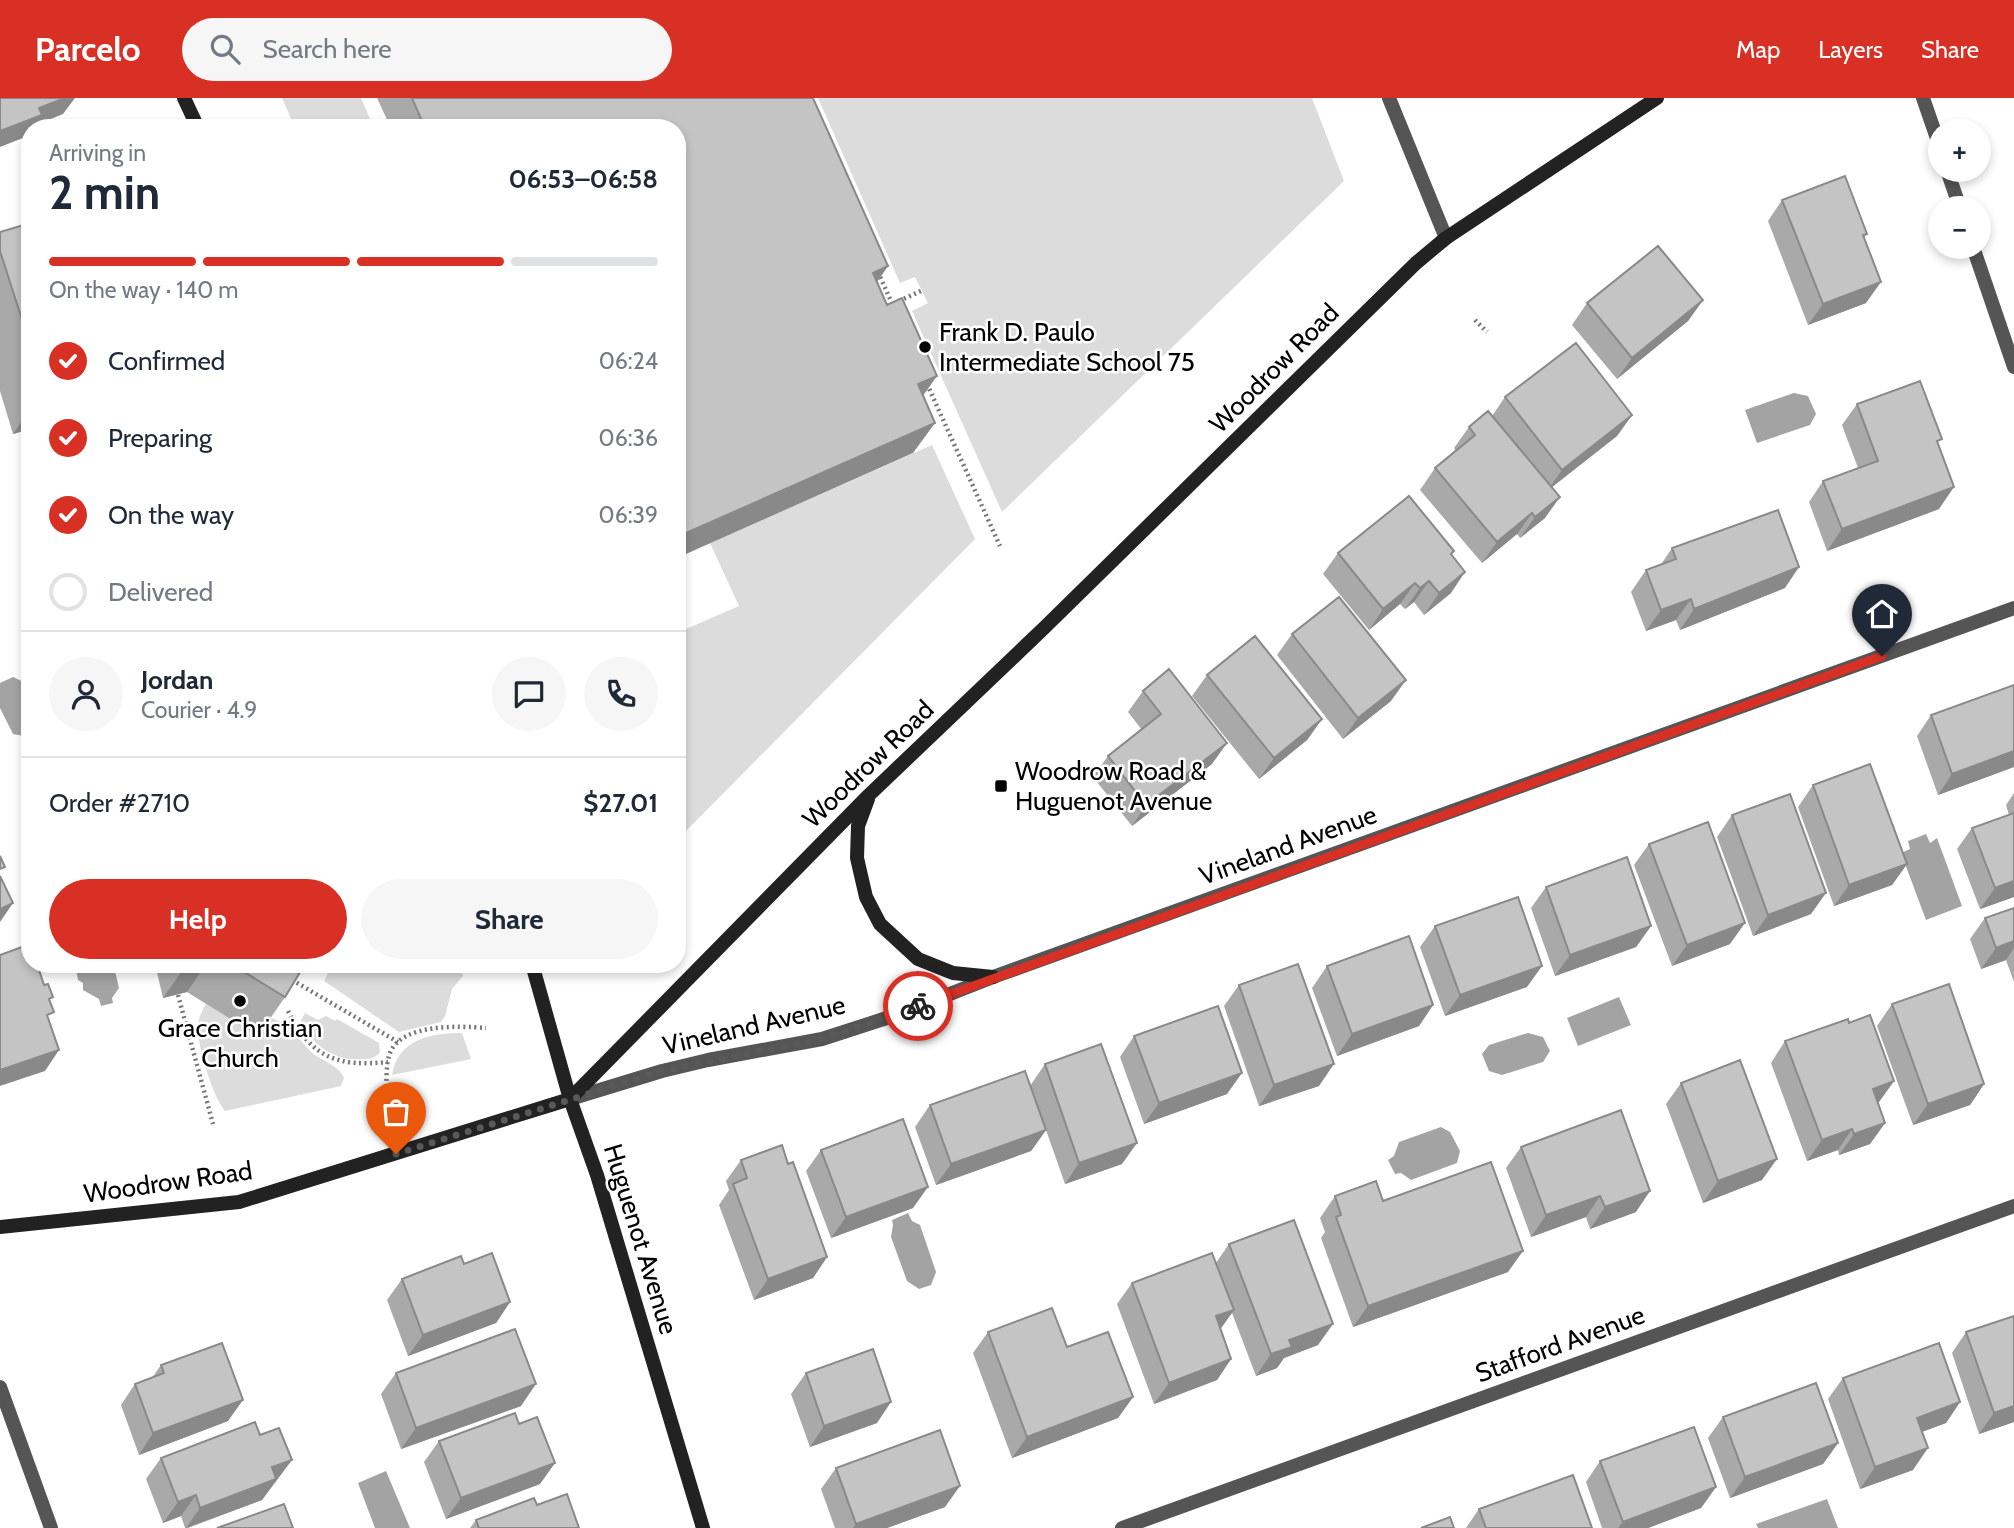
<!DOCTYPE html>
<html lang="en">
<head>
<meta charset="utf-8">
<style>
  :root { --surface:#fff; --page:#f6f6f7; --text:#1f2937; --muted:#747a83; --line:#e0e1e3; --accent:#d93025 }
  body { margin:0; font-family:Cabin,sans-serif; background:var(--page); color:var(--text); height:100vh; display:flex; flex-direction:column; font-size:26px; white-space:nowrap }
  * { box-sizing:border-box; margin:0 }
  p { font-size:23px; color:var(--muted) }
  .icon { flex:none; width:38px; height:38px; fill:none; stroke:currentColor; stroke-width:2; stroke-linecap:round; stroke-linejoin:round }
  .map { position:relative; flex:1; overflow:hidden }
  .details { position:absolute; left:21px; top:21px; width:665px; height:854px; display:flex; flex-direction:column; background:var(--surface); border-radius:28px; box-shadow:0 4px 10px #0003 }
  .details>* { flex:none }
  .buttons { position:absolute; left:1928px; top:21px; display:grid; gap:14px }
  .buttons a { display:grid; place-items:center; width:63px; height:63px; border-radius:50%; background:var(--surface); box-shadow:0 4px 10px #0003; font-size:35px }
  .pin { position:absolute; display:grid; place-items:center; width:60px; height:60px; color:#fff; margin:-72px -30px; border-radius:50% 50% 50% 0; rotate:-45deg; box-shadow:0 0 7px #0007 }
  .pin .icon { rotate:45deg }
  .courier { position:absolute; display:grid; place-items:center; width:70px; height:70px; margin:-35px; border:5px solid #d93025; border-radius:50%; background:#fff; color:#222; box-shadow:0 2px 9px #0007 }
  .overview em { font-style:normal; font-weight:700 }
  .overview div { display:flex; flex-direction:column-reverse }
  .overview { display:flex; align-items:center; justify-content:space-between; height:119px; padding:0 28px }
  h1 { font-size:46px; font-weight:700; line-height:52px }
  .bar { display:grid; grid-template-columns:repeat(4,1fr); gap:10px 7px; align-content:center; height:84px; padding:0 28px }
  .bar i { height:9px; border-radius:5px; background:var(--line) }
  .bar .on { background:var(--accent) }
  .bar p { grid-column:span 4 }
  .line { display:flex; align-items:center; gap:18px; padding:0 28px; border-top:2px solid var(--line) }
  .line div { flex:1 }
  .round { display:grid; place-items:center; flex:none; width:74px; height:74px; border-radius:37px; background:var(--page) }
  ol { padding:0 28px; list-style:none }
  li { display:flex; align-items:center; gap:21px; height:77px }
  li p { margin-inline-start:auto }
  li .icon { padding:7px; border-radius:50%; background:var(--accent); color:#fff; stroke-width:4 }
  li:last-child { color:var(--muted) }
  li i { width:38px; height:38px; border:4px solid var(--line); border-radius:50% }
  .cta { display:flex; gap:14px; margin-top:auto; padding:14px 28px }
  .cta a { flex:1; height:80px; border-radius:42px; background:var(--accent); color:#fff; font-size:28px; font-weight:700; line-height:80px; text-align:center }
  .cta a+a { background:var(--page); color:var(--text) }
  header { display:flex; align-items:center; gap:42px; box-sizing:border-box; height:98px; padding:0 35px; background:var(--accent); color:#fff }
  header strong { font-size:33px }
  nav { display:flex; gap:38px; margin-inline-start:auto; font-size:24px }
  .search { width:490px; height:63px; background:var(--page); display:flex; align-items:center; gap:18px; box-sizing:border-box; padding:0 24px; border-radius:38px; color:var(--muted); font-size:26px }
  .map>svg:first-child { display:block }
  .green { fill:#dcdcdc }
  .water { fill:#a3a3a3 }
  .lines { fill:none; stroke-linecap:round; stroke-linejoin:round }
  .path { stroke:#777; stroke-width:4.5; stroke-dasharray:2 3.5; stroke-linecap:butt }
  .street { stroke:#555; stroke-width:14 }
  .secondary { stroke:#222; stroke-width:14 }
  .wall { fill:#a9a9a9 }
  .shaded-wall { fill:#898989 }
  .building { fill:#c4c4c4; stroke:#898989; stroke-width:2 }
  .done { stroke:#595959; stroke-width:7; stroke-dasharray:0 12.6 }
  .route { stroke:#d93025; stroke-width:9 }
  .poi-dot { fill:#000; stroke:#fff; stroke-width:2.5 }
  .labels { text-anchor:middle; stroke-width:5; stroke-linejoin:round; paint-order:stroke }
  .poi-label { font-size:26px; fill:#000; stroke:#fff; text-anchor:start }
  .street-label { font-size:26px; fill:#000; stroke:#fff }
</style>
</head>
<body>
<header>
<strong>Parcelo</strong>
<div class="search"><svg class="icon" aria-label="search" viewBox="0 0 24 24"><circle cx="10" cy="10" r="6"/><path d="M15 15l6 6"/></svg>Search here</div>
<nav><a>Map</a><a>Layers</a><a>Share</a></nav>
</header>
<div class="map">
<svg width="2014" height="1430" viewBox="0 0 2014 1430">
  <rect width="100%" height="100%" fill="#fff"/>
  <path class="green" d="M282 0H361L374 30H295Z
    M818 0H1312L1344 83 1002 414 912 213 928 205 915 179 900 185Z
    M932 347 975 441 677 742V535L739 508 710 445Z
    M329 866H455L460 868 463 878 452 891 445 918 441 924 399 934 324 883 330 871Z
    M206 905C230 911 263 913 284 926 297 934 303 948 315 957 324 963 340 969 344 980L341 988 225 1013C213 1000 196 944 198 927 198 920 203 912 206 905Z
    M305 915 318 922 326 918 335 923 337 921 379 945 380 954C375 961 368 961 360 961 334 963 312 946 300 924Z
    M462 935 471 961 392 977C398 941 431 935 462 935Z"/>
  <path class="water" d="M1794 295 1808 298 1816 316 1810 327 1757 345 1745 312Z
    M13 579 26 585 30 595 29 639 13 636 0 610V585Z
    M1926 736 1930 745 1937 740 1962 808 1926 822 1901 755 1910 751 1908 743Z
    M75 866H109L110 870 115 873 119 890 112 900 113 905 101 908 99 901 83 892V885L78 882Z
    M1619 899 1631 927 1578 948 1567 920Z
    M1528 935 1543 939 1550 953 1543 964 1502 977 1489 973 1482 956 1489 947Z
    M1441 1029 1450 1034 1460 1053 1457 1065 1411 1082 1401 1075 1395 1076 1388 1062 1394 1058 1399 1044Z
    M908 1115 912 1123 920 1127 936 1174 931 1187 919 1191 907 1183 891 1139 893 1127 892 1122Z
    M386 1373 410 1430H375L358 1385Z
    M1827 1401 1838 1430H1758L1756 1426Z"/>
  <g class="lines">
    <path class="path" d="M878 174 894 210
      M899 203 921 193
      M1475 222 1487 234
      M927 286 1000 448
      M292 882 398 944
      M178 897 213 1026
      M288 913C311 960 338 969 388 964
      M386 988C387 978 386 965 390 955 402 925 459 928 486 930"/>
    <path class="street" d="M1389 0 1446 140
      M1923 0 1941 52
      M1947 72 1960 110
      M1973 149 2014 269
      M570 1001 662 973 708 962 822 941 899 916 993 879 2014 510
      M0 1289 51 1430
      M1122 1430 2014 1108"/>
    <path class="secondary" d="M184 0 198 30
      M868 701 858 728 857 760 866 799 880 826 918 861 953 875 993 879
      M532 866 570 1001 597 1077 703 1430
      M0 1129 239 1104 570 1001 869 697 1044 530 1416 165 1446 140 1657 0"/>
  </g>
  <path class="wall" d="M377 0H813L888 168 877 184 923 298 913 355 677 30H391Z
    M1782 102 1867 136 1864 140 1866 205 1808 227 1768 123Z
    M30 125V331L13 336 0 293V134Z
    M1703 202 1688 223 1617 281 1572 227 1587 205Z
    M1505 299 1632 317 1617 338 1552 389 1545 420 1520 440 1517 436 1482 465 1420 392 1435 370 1456 353 1454 350 1469 329 1492 318Z
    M1857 306 1939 411 1827 453 1809 404 1823 383 1858 370 1842 327Z
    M1672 450 1785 490 1680 532 1676 522 1646 533 1631 494 1646 472 1660 468Z
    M1338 455 1452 457 1451 495 1424 517 1414 504 1405 511 1400 506 1369 532 1323 476Z
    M1292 536 1391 603 1343 641 1277 557Z
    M1207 577 1322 621 1307 642 1259 681 1192 598Z
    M2014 587V669L1938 697 1917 638 1931 617Z
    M1143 593 1212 666 1132 728 1093 679 1108 658 1142 632 1128 614Z
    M1813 687 1907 766 1892 787 1834 808 1798 709Z
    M2014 695V799L1980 811 1957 751 1972 730 2009 717 2006 707Z
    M1732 717 1811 816 1753 838 1717 739Z
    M1649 746 1730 846 1672 868 1634 767Z
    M1546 789 1651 828 1636 849 1555 878 1531 810Z
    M2014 810V884L2006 862 1981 871 1970 841 1985 820Z
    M1435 828 1527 889 1445 918 1420 849Z
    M155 866H305L285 899 258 938 187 894 163 900Z
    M1327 868 1433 907 1419 928 1337 958 1312 890Z
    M1239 887 1319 988 1259 1008 1224 908Z
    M1892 906 1984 986 1970 1007 1913 1027 1877 928Z
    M1849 925 1894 983 1878 1005 1885 1025 1870 1046 1839 1057 1838 1052 1807 1063 1771 965 1785 943Z
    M1134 938 1227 996 1144 1026 1120 959Z
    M1045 966 1122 1066 1065 1086 1046 1032 1031 1053 936 1087 915 1029 930 1007 1030 988Z
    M1681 985 1762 1082 1703 1105 1666 1006Z
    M1521 1049 1636 1114 1590 1131 1586 1119 1531 1139 1506 1070Z
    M821 1052 913 1110 831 1140 806 1073Z
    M741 1062 788 1066 827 1159 813 1180 754 1202 719 1107 729 1092 726 1083Z
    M1335 1098 1383 1103 1508 1174 1353 1229 1321 1140 1325 1134 1320 1120Z
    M1229 1146 1318 1247 1284 1260 1277 1270 1256 1278 1232 1215 1220 1231 1231 1261 1217 1282 1154 1306 1117 1206 1132 1185 1216 1165Z
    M464 1166 510 1204 496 1225 408 1258 387 1202 402 1181Z
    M988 1234 1067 1249 1133 1299 1118 1320 1012 1360 973 1255Z
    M1966 1234 2014 1324 1979 1336 1952 1255Z
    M161 1267 228 1323 139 1357 121 1307 135 1286 152 1280Z
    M396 1275 521 1308 401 1351 381 1296Z
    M806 1275 877 1325 810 1349 791 1296Z
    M1843 1280 1960 1304 1946 1325 1922 1334 1913 1372 1860 1391 1828 1301Z
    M1723 1319 1838 1345 1823 1366 1730 1400 1708 1340Z
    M439 1343 540 1386 446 1421 424 1364Z
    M161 1360 277 1383 274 1384 262 1402 188 1430H185L181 1418 163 1425 146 1381Z
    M1600 1363 1716 1389 1701 1410 1648 1430H1602L1586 1384Z
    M836 1370 945 1409 887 1430H835L821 1391Z
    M537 1407 579 1430H470L476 1422Z
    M1479 1411 1592 1430H1466Z"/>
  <path class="shaded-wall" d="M65 0H75L63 16 36 27 34 30H30V35L28 38 0 49V33L39 10Z
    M888 168 866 199 873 175Z
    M1881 184 1866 205 1808 227 1823 206Z
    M1703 202 1688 223 1617 281 1632 260Z
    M937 278 915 309 918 286Z
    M30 311V331L13 336Z
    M1632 317 1617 338 1547 393 1562 372Z
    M935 325 913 355 677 460V439Z
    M1954 389 1939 411 1827 453 1842 431Z
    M1560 399 1545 420 1520 440 1535 419Z
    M1532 415 1517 436 1482 465 1497 444Z
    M1799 469 1785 490 1680 532 1694 511Z
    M1465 474 1451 495 1424 517 1439 495Z
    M1429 483 1414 504 1405 511 1420 490Z
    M1415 485 1400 506 1369 532 1383 511Z
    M1691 501 1676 522 1646 533 1661 512Z
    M1406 582 1391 603 1343 641 1358 620Z
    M1322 621 1307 642 1259 681 1274 660Z
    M1227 645 1212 666 1132 728 1146 707Z
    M2014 653V669L1938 697 1952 676Z
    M1907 766 1892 787 1834 808 1849 787Z
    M2014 783V799L1980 811 1995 790Z
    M1826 795 1811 816 1753 838 1768 817Z
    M13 805 0 824V811Z
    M1745 825 1730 846 1672 868 1687 847Z
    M1651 828 1636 849 1555 878 1570 857Z
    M2014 843V850L2006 862 1981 871 1996 850Z
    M187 866H206L187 894 163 900Z
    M1542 868 1527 889 1445 918 1460 897Z
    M1433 907 1419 928 1337 958 1352 936Z
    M59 952 45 973 0 988V972Z
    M1334 966 1319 988 1259 1008 1274 987Z
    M1242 975 1227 996 1144 1026 1159 1005Z
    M1894 983 1879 1004 1858 1012 1873 991Z
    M1984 986 1970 1007 1913 1027 1928 1006Z
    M1885 1025 1870 1046 1839 1057 1854 1036Z
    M1852 1031 1838 1052 1807 1063 1822 1042Z
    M1046 1032 1031 1053 936 1087 951 1066Z
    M1137 1045 1122 1066 1065 1086 1079 1065Z
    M1777 1061 1762 1082 1703 1105 1718 1083Z
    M928 1089 913 1110 831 1140 846 1119Z
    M1650 1093 1636 1114 1590 1131 1605 1109Z
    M1600 1098 1586 1119 1531 1139 1546 1117Z
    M1523 1153 1508 1174 1353 1229 1368 1208Z
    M827 1159 813 1180 754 1202 768 1181Z
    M510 1204 496 1225 408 1258 423 1237Z
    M1234 1212 1219 1233 1216 1218Z
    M1333 1226 1318 1247 1284 1260 1277 1270 1256 1278 1271 1256 1289 1242Z
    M1231 1261 1217 1282 1154 1306 1169 1285Z
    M536 1286 521 1308 401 1351 416 1330Z
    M1133 1299 1118 1320 1012 1360 1027 1339Z
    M243 1302 228 1323 139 1357 153 1335Z
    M891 1304 877 1325 810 1349 824 1328Z
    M1960 1304 1946 1325 1902 1341 1917 1320Z
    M2014 1308V1324L1979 1336 1994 1315Z
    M1838 1345 1823 1366 1730 1400 1745 1379Z
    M1928 1350 1913 1372 1860 1391 1875 1369Z
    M292 1362 262 1402 186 1430 200 1410 272 1369Z
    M555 1365 540 1386 446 1421 461 1400Z
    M960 1388 945 1409 887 1430H853L856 1426Z
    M1716 1389 1701 1410 1648 1430H1618L1623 1424Z
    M196 1397 181 1418 163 1425 178 1404Z"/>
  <path class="building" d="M0 0H65L39 10 42 17 0 33Z
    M412 0H813L888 168 873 175 887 207 902 200 937 278 918 286 935 325 677 439V30H425Z
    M1845 78 1867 136 1863 137 1881 184 1823 206 1782 102Z
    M30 125V263L22 235 26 234 0 153V134Z
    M1658 148 1703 202 1632 260 1587 205Z
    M1576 245 1632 317 1562 372 1505 299Z
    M1920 283 1942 341 1937 343 1954 389 1842 431 1823 383 1878 363 1857 306Z
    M1488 313 1560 399 1535 419 1532 415 1497 444 1435 370 1475 337 1469 329Z
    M1409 398 1454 453 1451 456 1465 474 1439 495 1429 483 1420 490 1415 485 1383 511 1338 455Z
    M1778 412 1799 469 1694 511 1691 501 1661 512 1646 472 1676 461 1672 450Z
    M1339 499 1406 582 1358 620 1292 536Z
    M1255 538 1322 621 1274 660 1207 577Z
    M1169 571 1227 645 1146 707 1108 658 1161 616 1143 593Z
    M2014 587V653L1952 676 1931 617Z
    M1870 666 1907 766 1849 787 1813 687Z
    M1790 696 1826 795 1768 817 1732 717Z
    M2014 715V783L1995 790 1972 730Z
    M1708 724 1745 825 1687 847 1649 746Z
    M0 758 5 769 0 771Z
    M1627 759 1651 828 1570 857 1546 789Z
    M0 778 13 805 0 811Z
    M1518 799 1542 868 1460 897 1435 828Z
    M2014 810V843L1996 850 1985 820Z
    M1409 838 1433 907 1352 936 1327 868Z
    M30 846V866H37L44 887 48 886 53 899 49 901 54 914 47 917 59 952 0 972V857Z
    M231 866H305L285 899Z
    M1298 866 1334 966 1274 987 1239 887Z
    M1949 886 1984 986 1928 1006 1892 906Z
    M1218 908 1242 975 1159 1005 1134 938Z
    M1870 917 1894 983 1873 991 1885 1025 1854 1036 1852 1031 1822 1042 1785 943 1848 921 1849 925Z
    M1101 946 1137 1045 1079 1065 1045 966Z
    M1740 962 1777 1061 1718 1083 1681 985Z
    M1025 973 1046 1032 951 1066 930 1007Z
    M1621 1012 1650 1093 1605 1109 1600 1098 1546 1117 1521 1049Z
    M903 1021 928 1089 846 1119 821 1052Z
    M782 1047 788 1066 793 1064 827 1159 768 1181 733 1086 747 1080 741 1062Z
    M1491 1064 1523 1153 1368 1208 1336 1119 1341 1117 1335 1098 1376 1083 1383 1103Z
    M1294 1122 1333 1226 1289 1242 1292 1249 1271 1256 1229 1146Z
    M492 1155 510 1204 423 1237 402 1181 461 1158 464 1166Z
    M1212 1155 1234 1212 1216 1218 1231 1261 1169 1285 1132 1185Z
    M1052 1210 1067 1249 1108 1234 1133 1299 1027 1339 988 1234Z
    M2014 1218V1308L1994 1315 1966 1234Z
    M515 1231 536 1286 416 1330 396 1275Z
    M222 1245 243 1302 153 1335 135 1286 164 1275 161 1267Z
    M1939 1245 1960 1304 1917 1320 1928 1350 1875 1369 1843 1280Z
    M873 1251 891 1304 824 1328 806 1275Z
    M1816 1285 1838 1345 1745 1379 1723 1319Z
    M515 1315 519 1326 537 1319 555 1365 461 1400 439 1343Z
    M255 1324 260 1337 279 1330 292 1362 272 1369 276 1381 200 1410 196 1397 178 1404 161 1360Z
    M1694 1329 1716 1389 1623 1424 1600 1363Z
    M940 1332 960 1388 856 1426 836 1370Z
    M1573 1377 1592 1430H1486L1479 1411Z
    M567 1396 579 1430H479L476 1422 534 1400 537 1407Z
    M284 1406 293 1430H217Z
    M1450 1419 1454 1430H1421Z"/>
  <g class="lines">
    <path class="done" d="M396 1056 662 973 822 941 918 908"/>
    <path class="route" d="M918 908 1882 558"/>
  </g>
  <g class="poi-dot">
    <circle cx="925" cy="249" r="7"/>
    <rect x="994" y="681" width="14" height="14" rx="3.5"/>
    <circle cx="240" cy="903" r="7"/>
  </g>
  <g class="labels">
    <g class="poi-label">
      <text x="939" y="243">Frank D. Paulo<tspan x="939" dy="30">Intermediate School 75</tspan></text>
      <text x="1015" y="682">Woodrow Road &amp;<tspan x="1015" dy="30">Huguenot Avenue</tspan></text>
      <text x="240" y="939" text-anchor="middle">Grace Christian<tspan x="240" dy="30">Church</tspan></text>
    </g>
    <g class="street-label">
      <text transform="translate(1274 270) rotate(-45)" y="9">Woodrow Road</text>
      <text transform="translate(868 666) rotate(-44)" y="9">Woodrow Road</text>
      <text transform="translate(1288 747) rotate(-20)" y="9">Vineland Avenue</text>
      <text transform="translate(754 927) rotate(-13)" y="9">Vineland Avenue</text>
      <text transform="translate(168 1084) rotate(-8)" y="9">Woodrow Road</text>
      <text transform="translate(641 1141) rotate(73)" y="9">Huguenot Avenue</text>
      <text transform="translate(1560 1246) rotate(-20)" y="9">Stafford Avenue</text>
    </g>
  </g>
</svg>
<div class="buttons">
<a>+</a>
<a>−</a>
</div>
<div class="pin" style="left:396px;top:1056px;background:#ea580c"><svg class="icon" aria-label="bag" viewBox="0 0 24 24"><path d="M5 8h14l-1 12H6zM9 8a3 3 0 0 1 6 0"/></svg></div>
<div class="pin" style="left:1882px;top:558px;background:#1f2937"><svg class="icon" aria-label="home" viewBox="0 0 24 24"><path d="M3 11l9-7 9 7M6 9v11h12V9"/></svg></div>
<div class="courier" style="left:918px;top:908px"><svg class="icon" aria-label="bike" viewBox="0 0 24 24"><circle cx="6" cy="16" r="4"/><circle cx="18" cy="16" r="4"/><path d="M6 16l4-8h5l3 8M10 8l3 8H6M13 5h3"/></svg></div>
<section class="details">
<div class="overview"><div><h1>2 min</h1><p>Arriving in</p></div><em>06:53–06:58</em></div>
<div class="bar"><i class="on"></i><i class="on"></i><i class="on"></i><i></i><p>On the way · 140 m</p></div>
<ol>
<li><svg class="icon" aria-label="check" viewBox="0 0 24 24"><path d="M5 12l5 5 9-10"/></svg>Confirmed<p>06:24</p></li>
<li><svg class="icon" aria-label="check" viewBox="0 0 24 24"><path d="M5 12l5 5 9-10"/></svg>Preparing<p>06:36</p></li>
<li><svg class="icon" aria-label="check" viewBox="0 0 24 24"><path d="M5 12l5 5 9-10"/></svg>On the way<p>06:39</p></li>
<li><i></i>Delivered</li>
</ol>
<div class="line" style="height:126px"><a class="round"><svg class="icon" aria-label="person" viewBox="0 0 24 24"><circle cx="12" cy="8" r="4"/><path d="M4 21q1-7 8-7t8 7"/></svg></a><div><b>Jordan</b><p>Courier · 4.9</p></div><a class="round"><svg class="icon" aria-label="chat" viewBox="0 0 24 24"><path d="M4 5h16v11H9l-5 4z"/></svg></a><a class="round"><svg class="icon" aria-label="phone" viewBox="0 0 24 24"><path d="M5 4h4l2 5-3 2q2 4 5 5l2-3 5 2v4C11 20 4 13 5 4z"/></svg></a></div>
<div class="line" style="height:91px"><div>Order #2710</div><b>$27.01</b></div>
<div class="cta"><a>Help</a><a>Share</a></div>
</section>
</div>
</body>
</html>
